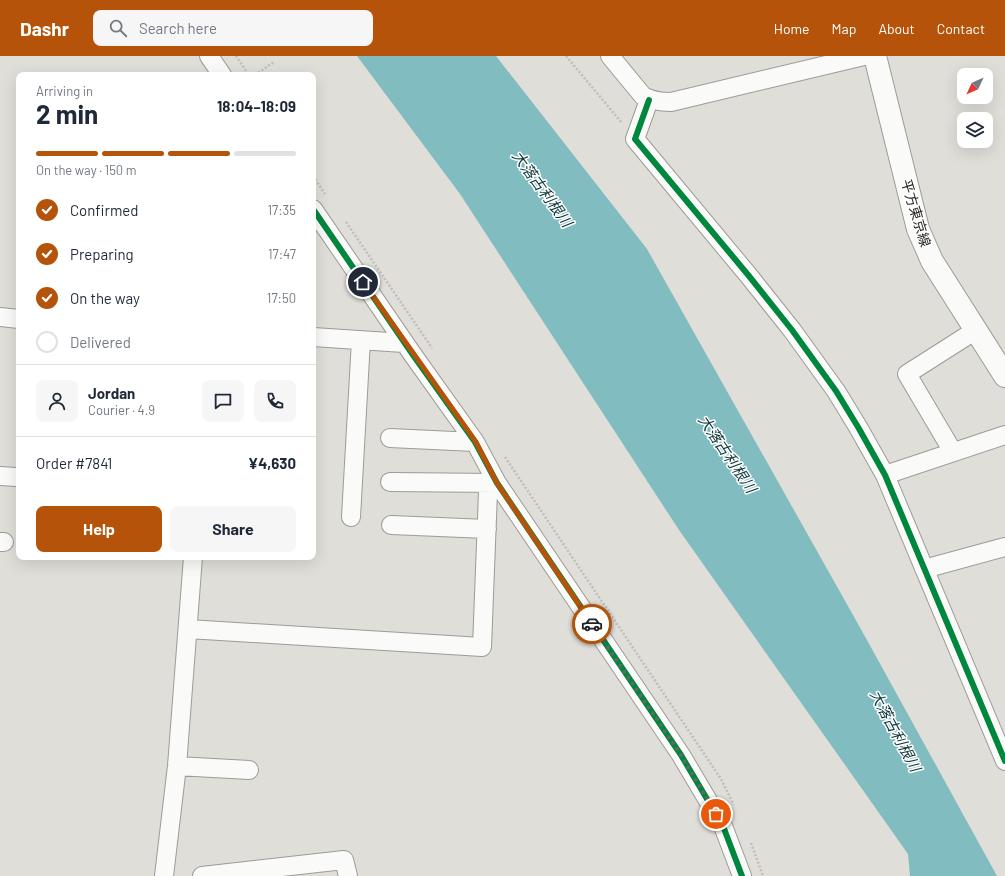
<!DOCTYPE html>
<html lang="en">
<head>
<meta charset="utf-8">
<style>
  :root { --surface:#fff; --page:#f6f6f7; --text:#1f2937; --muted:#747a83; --line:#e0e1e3; --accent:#b45309 }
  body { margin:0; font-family:Barlow,"Noto Sans JP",sans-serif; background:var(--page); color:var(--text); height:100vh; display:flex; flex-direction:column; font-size:15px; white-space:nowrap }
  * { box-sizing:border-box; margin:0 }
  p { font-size:13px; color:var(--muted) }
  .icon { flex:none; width:22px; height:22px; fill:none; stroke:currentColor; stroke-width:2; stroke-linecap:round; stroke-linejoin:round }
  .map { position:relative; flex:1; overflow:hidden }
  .details { position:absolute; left:16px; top:16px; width:300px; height:488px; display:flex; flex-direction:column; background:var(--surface); border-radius:8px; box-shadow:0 4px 16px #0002 }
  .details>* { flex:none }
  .needle { width:26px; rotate:226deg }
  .fabs { position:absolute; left:957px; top:12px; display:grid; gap:8px }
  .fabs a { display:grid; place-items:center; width:36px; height:36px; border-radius:8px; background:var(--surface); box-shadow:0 4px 16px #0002; font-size:20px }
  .pin { position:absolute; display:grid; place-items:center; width:34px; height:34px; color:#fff; margin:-17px; border:2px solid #fff; border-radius:50%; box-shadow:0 1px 4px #0007 }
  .courier { position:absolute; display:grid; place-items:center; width:40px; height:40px; margin:-20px; border:3px solid #b45309; border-radius:50%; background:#fff; color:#222; box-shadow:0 1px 5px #0007 }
  .overview em { font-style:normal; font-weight:700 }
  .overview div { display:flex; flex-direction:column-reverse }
  .overview { display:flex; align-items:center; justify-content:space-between; height:68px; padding:0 20px }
  h1 { font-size:26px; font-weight:700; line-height:30px }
  .bar { display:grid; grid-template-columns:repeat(4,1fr); gap:6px 4px; align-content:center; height:48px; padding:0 20px }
  .bar i { height:5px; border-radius:3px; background:var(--line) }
  .bar .current { background:var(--accent) }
  .bar p { grid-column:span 4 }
  .line { display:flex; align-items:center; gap:10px; padding:0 20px; border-top:1px solid var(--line) }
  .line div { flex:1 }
  .round { display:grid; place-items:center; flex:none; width:42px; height:42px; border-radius:8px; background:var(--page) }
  ol { padding:0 20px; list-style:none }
  li { display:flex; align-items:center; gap:12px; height:44px }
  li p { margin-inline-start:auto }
  li .icon { padding:4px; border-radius:50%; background:var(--accent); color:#fff; stroke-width:4 }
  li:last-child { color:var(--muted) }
  li i { width:22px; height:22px; border:2px solid var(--line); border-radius:50% }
  .action { display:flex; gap:8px; margin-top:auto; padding:8px 20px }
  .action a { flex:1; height:46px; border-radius:8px; background:var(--accent); color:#fff; font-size:16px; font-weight:700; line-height:46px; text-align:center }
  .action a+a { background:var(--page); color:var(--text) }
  header { display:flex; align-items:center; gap:24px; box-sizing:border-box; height:56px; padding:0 20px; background:var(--accent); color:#fff }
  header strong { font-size:19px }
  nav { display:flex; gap:22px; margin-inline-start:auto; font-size:14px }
  .search { width:280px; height:36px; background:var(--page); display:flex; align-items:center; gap:10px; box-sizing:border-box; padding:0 14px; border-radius:8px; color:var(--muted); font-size:15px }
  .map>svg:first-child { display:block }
  .water { fill:#81bcc0 }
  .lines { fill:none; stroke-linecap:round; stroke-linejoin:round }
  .minor-casing { stroke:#9d9b97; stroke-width:20 }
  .major-casing { stroke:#9d9b97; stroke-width:24 }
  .path { stroke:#bfbebc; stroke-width:2.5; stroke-dasharray:2 2; stroke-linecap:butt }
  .minor { stroke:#fafaf9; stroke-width:18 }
  .major { stroke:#fafaf9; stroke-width:22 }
  .cycleway-casing { stroke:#fff; stroke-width:8 }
  .cycleway { stroke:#00873e; stroke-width:6 }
  .done { stroke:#686662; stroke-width:4; stroke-dasharray:0 7.2 }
  .route { stroke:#b45309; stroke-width:5 }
  .labels { text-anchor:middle; stroke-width:3; stroke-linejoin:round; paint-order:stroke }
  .street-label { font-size:14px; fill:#282623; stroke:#fff }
  .water-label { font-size:15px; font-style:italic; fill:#0e383b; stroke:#fff }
</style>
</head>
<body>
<header>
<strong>Dashr</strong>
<div class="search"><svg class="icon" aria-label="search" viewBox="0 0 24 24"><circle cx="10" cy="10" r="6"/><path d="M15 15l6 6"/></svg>Search here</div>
<nav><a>Home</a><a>Map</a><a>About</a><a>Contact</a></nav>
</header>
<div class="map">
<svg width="1005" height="820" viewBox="0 0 1005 820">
  <rect width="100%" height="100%" fill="#e0ded8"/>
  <path class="water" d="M357 0H496L647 193 862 575 997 820H910L908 798 679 474 460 138Z"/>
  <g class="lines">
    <g class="minor-casing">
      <path id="minor" d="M209 0 222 19
        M610 0 643 40C652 45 660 46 671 46L864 0
        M649 44 635 83 749 220 792 274 836 335 858 371 885 419 1005 705
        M313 153 413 299 475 386 497 427 681 699 723 770 742 820
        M0 261 19 263
        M313 281 404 287
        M390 382 475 386
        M953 396 907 318 976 274
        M885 419 1005 379
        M0 420 16 421
        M390 426 497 427
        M351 461 361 284
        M391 469 487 473
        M0 486H4
        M924 513 1005 491
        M188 573 482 591 488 436 497 427
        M177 710 249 714
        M164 820 177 710 193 501
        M202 820 344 804 348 820"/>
    </g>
    <g class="major-casing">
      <path id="major" d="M875 0 918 173 932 205 1005 320"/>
    </g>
    <path class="path" d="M236 0 249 19
      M566 0 622 67
      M255 19 274 6
      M313 120 325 138
      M346 166 432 292
      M505 401 721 723 734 749
      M751 787 763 820"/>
    <use href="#minor" class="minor"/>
    <use href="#major" class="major"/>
    <g class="cycleway-casing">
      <path id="cycleway" d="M649 44 635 83 749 220 792 274 836 335 858 371 885 419 1005 705
        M313 153 413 299 475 386 497 427 681 699 723 770 742 820"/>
    </g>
    <use href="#cycleway" class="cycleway"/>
  </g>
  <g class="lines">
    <path class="done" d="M592 568 681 699 716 758"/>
    <path class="route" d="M363 226 476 386 497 427 592 568"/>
  </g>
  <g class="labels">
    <g class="street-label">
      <text transform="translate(916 157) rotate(73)" y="5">平方東京線</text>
    </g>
    <g class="water-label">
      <text transform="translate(542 133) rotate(54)" y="5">大落古利根川</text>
      <text transform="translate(727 398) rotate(56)" y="5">大落古利根川</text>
      <text transform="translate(895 675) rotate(62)" y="5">大落古利根川</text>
    </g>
  </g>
</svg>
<div class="fabs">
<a><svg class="needle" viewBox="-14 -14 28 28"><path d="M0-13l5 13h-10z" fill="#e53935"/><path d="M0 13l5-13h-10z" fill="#747a83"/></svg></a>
<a><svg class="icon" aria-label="layers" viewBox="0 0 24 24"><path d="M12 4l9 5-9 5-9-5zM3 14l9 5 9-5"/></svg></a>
</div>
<div class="pin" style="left:716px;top:758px;background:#ea580c"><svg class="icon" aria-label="bag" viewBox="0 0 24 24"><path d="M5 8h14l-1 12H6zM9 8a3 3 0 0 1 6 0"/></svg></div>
<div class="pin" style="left:363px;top:226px;background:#1f2937"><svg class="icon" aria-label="home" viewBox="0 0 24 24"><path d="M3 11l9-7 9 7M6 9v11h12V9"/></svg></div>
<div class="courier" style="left:592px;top:568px"><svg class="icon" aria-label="car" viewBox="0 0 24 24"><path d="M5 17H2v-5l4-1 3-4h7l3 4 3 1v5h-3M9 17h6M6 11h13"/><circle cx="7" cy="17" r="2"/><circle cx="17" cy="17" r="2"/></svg></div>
<section class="details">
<div class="overview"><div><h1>2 min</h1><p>Arriving in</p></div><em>18:04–18:09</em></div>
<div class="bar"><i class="current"></i><i class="current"></i><i class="current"></i><i></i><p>On the way · 150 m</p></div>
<ol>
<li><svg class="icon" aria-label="check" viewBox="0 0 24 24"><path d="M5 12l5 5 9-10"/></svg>Confirmed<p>17:35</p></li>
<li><svg class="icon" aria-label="check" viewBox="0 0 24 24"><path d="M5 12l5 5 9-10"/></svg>Preparing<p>17:47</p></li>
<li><svg class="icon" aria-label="check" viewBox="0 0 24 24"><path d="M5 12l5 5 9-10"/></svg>On the way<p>17:50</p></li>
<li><i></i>Delivered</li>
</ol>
<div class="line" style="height:72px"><a class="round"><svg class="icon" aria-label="person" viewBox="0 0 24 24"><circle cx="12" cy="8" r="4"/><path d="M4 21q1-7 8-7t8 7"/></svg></a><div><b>Jordan</b><p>Courier · 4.9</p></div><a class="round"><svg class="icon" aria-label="chat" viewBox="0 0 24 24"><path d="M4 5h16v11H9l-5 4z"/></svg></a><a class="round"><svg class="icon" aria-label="phone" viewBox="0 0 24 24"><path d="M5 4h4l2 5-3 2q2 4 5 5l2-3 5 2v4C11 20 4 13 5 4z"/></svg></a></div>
<div class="line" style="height:52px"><div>Order #7841</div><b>¥4,630</b></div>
<div class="action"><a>Help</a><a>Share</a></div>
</section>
</div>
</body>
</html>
